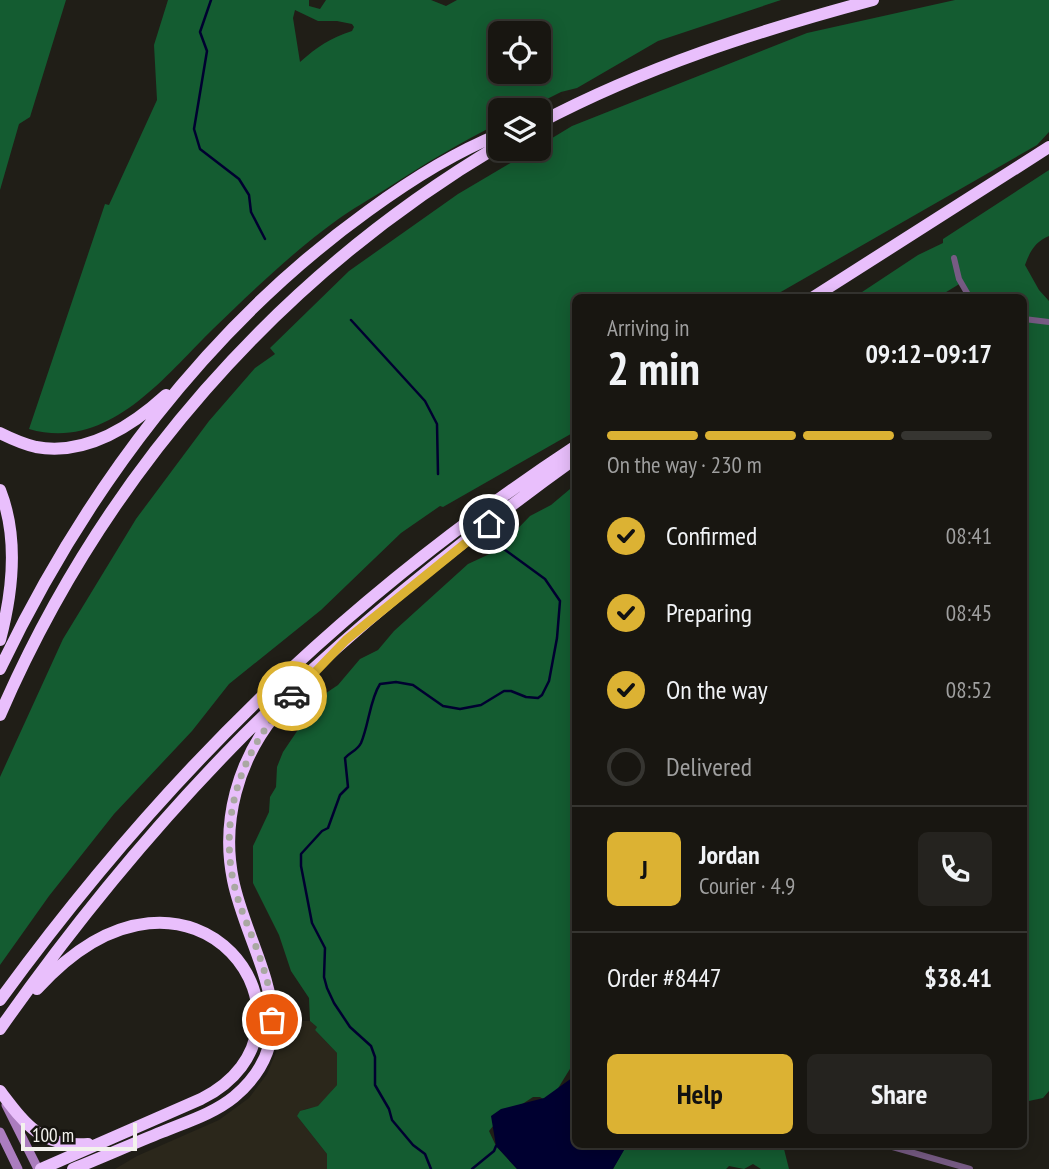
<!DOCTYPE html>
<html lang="en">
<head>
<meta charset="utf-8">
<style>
  :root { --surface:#181611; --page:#25231f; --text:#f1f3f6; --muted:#9f9f9f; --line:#363531; --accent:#dcb233 }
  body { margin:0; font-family:"PT Sans Narrow",sans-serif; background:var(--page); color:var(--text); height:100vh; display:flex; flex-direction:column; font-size:26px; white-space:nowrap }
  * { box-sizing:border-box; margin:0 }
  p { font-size:23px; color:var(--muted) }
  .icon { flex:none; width:38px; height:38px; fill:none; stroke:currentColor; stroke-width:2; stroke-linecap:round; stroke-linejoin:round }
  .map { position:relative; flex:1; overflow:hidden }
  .side { position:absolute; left:572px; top:294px; width:455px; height:854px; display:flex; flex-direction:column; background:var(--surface); border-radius:10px; box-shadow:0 4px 18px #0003,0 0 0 2px var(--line) }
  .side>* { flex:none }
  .fabs { position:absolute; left:488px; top:21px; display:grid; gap:14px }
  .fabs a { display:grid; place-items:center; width:63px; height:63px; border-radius:10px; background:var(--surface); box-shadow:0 4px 18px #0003,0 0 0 2px var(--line); font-size:35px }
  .scale { position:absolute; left:21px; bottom:18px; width:116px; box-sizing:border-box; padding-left:7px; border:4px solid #f3f2ed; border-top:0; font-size:19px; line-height:24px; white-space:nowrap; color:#f3f2ed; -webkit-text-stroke:5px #16140f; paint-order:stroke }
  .pin { position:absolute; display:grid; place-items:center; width:60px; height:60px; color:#fff; margin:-30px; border:4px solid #fff; border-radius:50%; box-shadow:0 2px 7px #0007 }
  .courier { position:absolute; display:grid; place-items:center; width:70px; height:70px; margin:-35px; border:5px solid #dcb233; border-radius:50%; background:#fff; color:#222; box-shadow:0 2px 9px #0007 }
  .head em { font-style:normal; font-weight:600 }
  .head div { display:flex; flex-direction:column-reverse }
  .head { display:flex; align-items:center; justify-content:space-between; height:119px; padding:0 35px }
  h1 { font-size:46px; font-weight:600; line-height:52px }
  .bar { display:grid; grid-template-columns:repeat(4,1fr); gap:10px 7px; align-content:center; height:84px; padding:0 35px }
  .bar i { height:9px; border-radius:5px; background:var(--line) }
  .bar .on { background:var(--accent) }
  .bar p { grid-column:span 4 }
  .line { display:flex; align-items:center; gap:18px; padding:0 35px; border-top:2px solid var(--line) }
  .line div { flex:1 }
  .round { display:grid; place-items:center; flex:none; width:74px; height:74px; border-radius:10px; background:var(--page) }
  ol { padding:0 35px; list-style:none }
  li { display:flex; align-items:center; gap:21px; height:77px }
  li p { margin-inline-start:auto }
  li .icon { padding:7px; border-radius:50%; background:var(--accent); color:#111; stroke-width:4 }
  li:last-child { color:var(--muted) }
  li i { width:38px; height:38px; border:4px solid var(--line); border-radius:50% }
  .action { display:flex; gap:14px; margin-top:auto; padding:14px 35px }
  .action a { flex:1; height:80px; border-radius:10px; background:var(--accent); color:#111; font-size:28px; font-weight:600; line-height:80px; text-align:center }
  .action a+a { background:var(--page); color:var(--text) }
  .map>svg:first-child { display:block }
  .built { fill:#2b271b }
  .forest { fill:#145c31; fill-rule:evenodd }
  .water { fill:#000030 }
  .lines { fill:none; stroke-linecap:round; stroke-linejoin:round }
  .stream { stroke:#000030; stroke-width:2.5 }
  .minor { stroke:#775b84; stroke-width:6 }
  .secondary { stroke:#ab7dbf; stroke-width:9 }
  .motorway { stroke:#e9bffc; stroke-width:12 }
  .done { stroke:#a9a8a2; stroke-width:7; stroke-dasharray:0 12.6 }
  .route { stroke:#dcb233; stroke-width:9 }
</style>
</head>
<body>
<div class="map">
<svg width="1049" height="1169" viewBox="0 0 1049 1169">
  <rect width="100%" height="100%" fill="#201e17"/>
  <path class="built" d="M299 1021H310L317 1027 315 1030 337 1053V1085L318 1107 305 1109 297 1116 327 1154V1169H115L137 1156 219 1120 249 1098 267 1074 276 1052 280 1032 284 1023Z"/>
  <path class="forest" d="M0 0H66L30 117 19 124 0 190Z
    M168 0H309V6L320 9 326 0H431L446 6 457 0H781L658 41 577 88 561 92 525 110H500V123C460 142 423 165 386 189 370 199 352 209 337 220 294 251 251 292 213 329 164 377 108 452 29 429L105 204 109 205 157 100 154 45ZM295 10 318 21H337L352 24 354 27 352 31C330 38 317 47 300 62L293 18ZM500 33H539V72H500Z
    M955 0H1049V132L1037 145 772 297 576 298V431L443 507 440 506 401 533 321 610 229 684 192 731 114 814 49 896 0 965V777L63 639 136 519 209 421 255 368 275 354 270 348 349 271 458 194 534 149H539V146L572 126 807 33Z
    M1049 170V236C1035 242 1030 251 1025 265L1039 290 1049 301V1091L1043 1098 1024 1102V298L970 297 961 283 938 297 853 298 918 255 943 243V239Z
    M576 484V1059L549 1103 540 1097H533L498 1120 489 1131 496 1146 517 1169H327V1154L297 1116 300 1111 318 1106 337 1085V1053L315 1030 317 1027 310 1021 309 998 291 971 279 935 253 883V846L269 812 270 797 276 787 277 767 283 752 320 697 338 685 360 659 378 650 394 631 468 564 496 551 530 516 551 505Z
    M627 1144 783 1145 789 1169H761L753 1164 744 1169 729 1166 726 1169H613Z"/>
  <path class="water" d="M576 1075V1144L627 1145 613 1169H517L496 1146 491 1116 501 1109 544 1098Z"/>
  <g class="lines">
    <path class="stream" d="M211 0 200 32 207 51 194 129 200 149 239 179 249 195 251 212 265 239
      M351 320 425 401 437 424 438 474
      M431 1169 425 1154 413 1145 392 1120 389 1109 375 1085V1057L371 1046 350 1027 334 1003 327 988 324 977 325 948 312 923 301 866V854L322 831 328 828 340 795 348 787 345 758C350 752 357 751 361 743 369 724 370 699 380 684L396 682 413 685 443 706 460 709 481 705 504 691H511L526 697 538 698 542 695 549 681 557 638 560 601 545 579 497 544
      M472 1169 494 1151 496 1146"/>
    <path class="minor" d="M954 258 959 279 970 298
      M1024 319 1049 322
      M882 1144 970 1169"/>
    <path class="secondary" d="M6 1105 38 1169
      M0 1132 18 1169"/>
    <path class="motorway" d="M539 123C645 67 757 31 873 0
      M812 298 1049 147
      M0 433C12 439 24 444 36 447 85 456 132 426 166 395
      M0 490C19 538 13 591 0 640
      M0 669C85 491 207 327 368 211 409 181 453 153 500 134
      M0 715C103 477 277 277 500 145
      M37 989C194 816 343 1028 201 1099L41 1169
      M0 1000C163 776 345 598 576 446
      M0 1029C73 925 153 827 243 736 345 634 459 542 576 458
      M0 1091C26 1125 41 1147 88 1144
      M73 1169C103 1157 132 1144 162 1132 186 1122 213 1114 234 1097 313 1031 248 955 233 880 221 821 238 761 275 715"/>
  </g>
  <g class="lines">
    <path class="done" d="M272 1020C273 981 254 944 241 908 213 831 237 753 292 696"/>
    <path class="route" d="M292 696 346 640 489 524"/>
  </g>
</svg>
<div class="fabs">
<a><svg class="icon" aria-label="locate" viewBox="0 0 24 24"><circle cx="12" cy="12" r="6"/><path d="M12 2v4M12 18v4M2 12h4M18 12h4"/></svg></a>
<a><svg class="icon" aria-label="layers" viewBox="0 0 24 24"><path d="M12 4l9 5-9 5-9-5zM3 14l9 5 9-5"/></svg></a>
</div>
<div class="scale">100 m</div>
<div class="pin" style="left:272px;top:1020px;background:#ea580c"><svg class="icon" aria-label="bag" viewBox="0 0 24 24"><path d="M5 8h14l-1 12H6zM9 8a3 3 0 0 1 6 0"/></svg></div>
<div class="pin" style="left:489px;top:524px;background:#1f2937"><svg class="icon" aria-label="home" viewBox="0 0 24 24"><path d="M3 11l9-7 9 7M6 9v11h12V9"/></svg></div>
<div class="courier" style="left:292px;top:696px"><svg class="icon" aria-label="car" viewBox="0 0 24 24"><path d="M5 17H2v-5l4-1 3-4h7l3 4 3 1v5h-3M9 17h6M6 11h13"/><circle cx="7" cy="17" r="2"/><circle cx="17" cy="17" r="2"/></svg></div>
<section class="side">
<div class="head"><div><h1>2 min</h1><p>Arriving in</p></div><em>09:12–09:17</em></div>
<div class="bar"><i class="on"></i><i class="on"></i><i class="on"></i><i></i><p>On the way · 230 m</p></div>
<ol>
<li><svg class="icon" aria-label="check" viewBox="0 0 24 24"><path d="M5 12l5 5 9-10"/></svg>Confirmed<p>08:41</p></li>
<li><svg class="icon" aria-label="check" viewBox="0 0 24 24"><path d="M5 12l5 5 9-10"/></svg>Preparing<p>08:45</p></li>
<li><svg class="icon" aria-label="check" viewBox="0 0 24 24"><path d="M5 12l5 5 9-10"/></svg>On the way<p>08:52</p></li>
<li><i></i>Delivered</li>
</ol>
<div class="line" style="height:126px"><b class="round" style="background:var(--accent);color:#111">J</b><div><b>Jordan</b><p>Courier · 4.9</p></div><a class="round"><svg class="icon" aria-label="phone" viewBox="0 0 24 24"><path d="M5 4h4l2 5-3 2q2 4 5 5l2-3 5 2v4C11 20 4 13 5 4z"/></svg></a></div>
<div class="line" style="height:91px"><div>Order #8447</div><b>$38.41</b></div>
<div class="action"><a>Help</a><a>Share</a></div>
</section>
</div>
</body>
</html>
